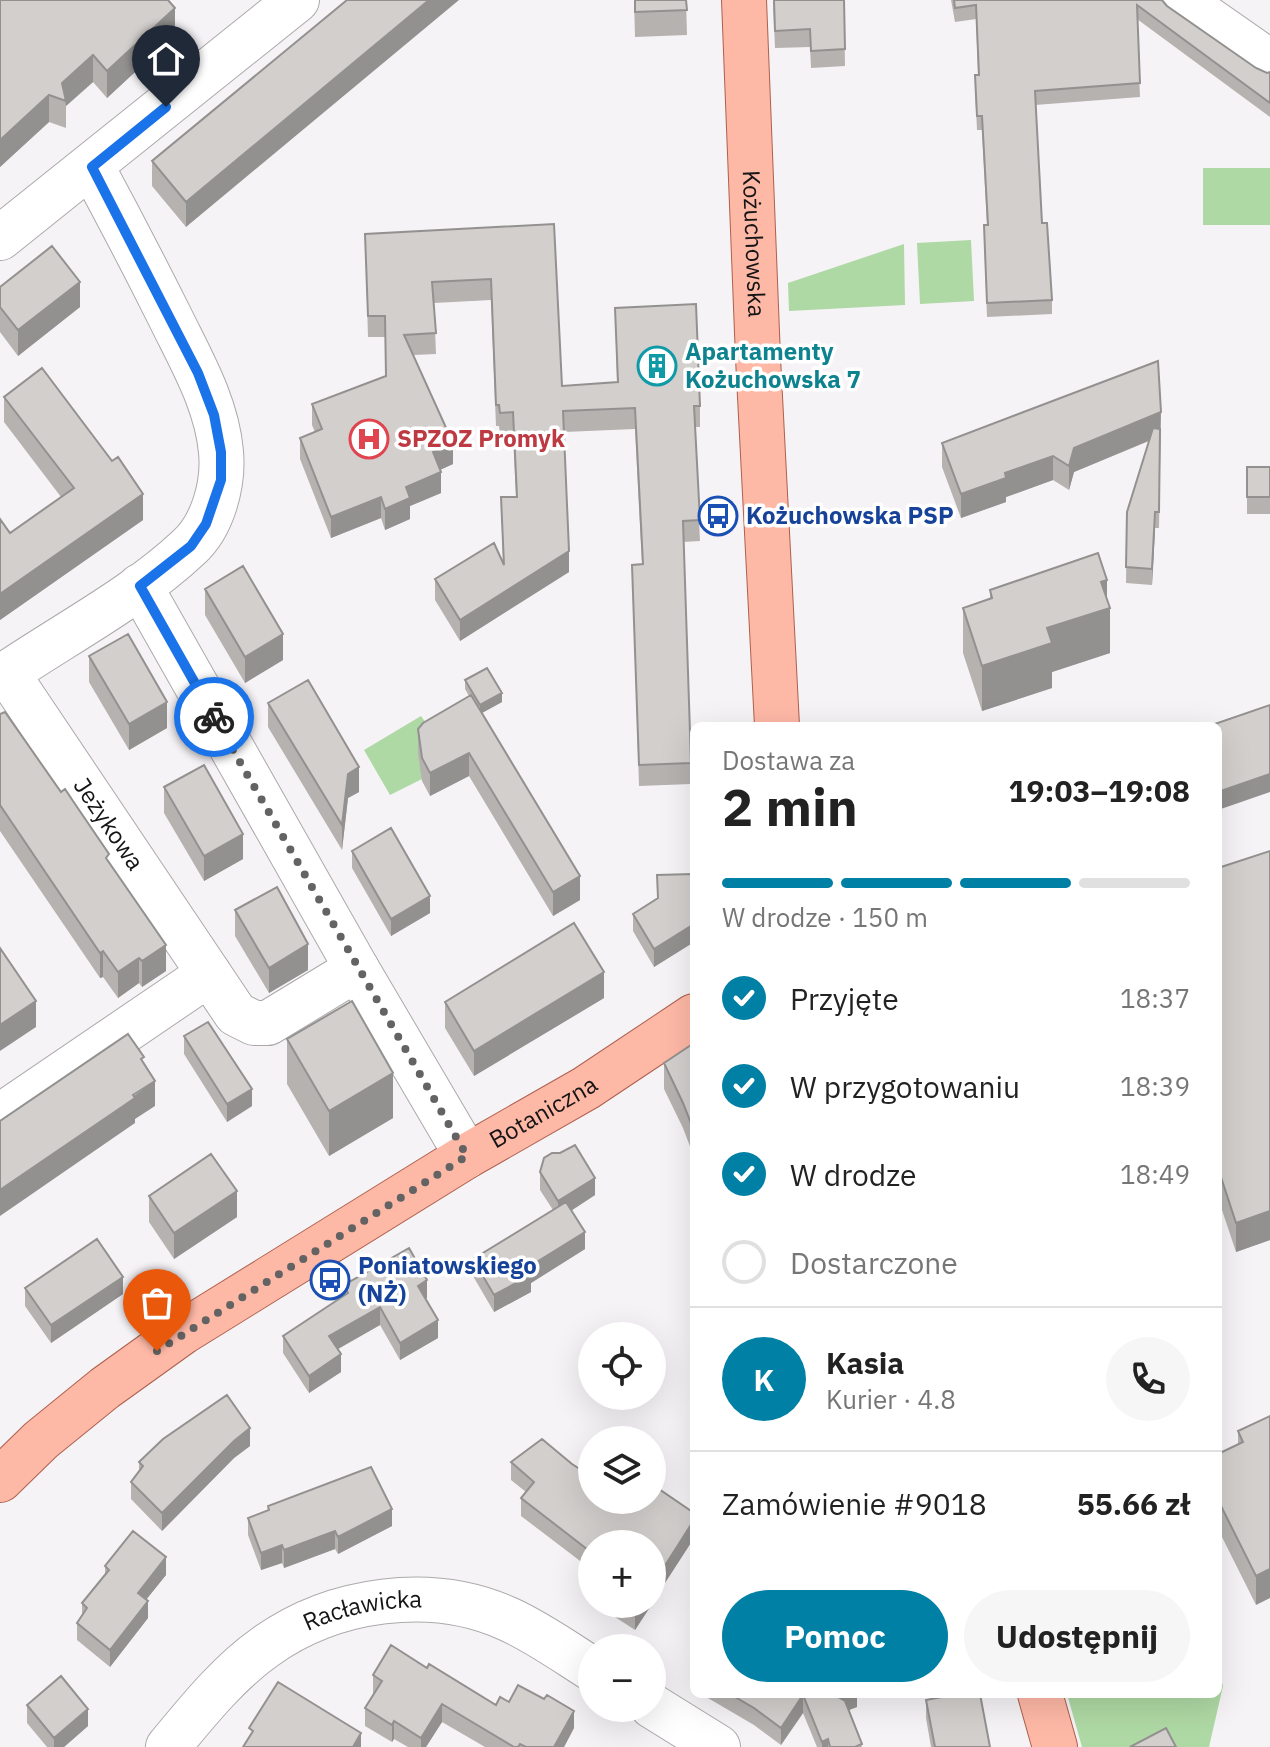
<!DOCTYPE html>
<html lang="pl">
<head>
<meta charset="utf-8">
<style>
  :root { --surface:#fff; --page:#f6f6f6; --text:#222; --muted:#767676; --line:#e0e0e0; --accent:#0180a5 }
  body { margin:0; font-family:"IBM Plex Sans",sans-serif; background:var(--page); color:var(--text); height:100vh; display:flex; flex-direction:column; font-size:30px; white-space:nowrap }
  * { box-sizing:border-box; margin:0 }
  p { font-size:26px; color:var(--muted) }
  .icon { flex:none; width:44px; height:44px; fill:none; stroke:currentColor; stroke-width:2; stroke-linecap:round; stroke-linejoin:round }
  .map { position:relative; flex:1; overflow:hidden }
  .panel { position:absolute; left:690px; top:722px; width:532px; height:976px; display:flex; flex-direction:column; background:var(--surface); border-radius:12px; box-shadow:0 8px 32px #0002 }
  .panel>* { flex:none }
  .buttons { position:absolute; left:578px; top:1322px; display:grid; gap:16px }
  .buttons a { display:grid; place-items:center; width:88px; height:88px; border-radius:50%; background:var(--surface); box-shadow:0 8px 32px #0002; font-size:40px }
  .pin { position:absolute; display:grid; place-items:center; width:68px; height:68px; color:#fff; margin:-82px -34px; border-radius:50% 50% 50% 0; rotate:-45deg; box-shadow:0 0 8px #0007 }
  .pin .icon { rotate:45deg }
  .courier { position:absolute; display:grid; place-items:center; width:80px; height:80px; margin:-40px; border:6px solid #1a73e8; border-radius:50%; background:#fff; color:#222; box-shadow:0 2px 10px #0007 }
  .overview em { font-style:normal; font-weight:700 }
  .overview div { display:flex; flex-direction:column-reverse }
  .overview { display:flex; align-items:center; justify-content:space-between; height:136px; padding:0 32px }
  h1 { font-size:52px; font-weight:700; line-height:60px }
  .bar { display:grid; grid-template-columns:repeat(4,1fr); gap:12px 8px; align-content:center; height:96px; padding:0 32px }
  .bar i { height:10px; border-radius:6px; background:var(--line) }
  .bar .active { background:var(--accent) }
  .bar p { grid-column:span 4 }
  .line { display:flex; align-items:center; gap:20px; padding:0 32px; border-top:2px solid var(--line) }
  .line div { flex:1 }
  .round { display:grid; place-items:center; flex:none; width:84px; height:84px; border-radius:42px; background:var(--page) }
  ol { padding:0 32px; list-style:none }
  li { display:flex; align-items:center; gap:24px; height:88px }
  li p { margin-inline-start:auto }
  li .icon { padding:8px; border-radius:50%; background:var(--accent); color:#fff; stroke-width:4 }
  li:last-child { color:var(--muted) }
  li i { width:44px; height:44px; border:4px solid var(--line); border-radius:50% }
  .action { display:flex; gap:16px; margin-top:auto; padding:16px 32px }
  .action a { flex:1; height:92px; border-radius:48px; background:var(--accent); color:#fff; font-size:32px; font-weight:700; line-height:92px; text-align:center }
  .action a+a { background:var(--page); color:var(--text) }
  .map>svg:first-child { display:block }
  .green { fill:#aed8a4 }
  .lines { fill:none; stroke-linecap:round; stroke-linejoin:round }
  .minor-casing { stroke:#aca9ab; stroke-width:46 }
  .major-casing { stroke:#ad604d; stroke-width:46 }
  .minor { stroke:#fff; stroke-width:44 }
  .major { stroke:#feb8a6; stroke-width:44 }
  .wall { fill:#b5b2b0 }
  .shaded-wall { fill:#939190 }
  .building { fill:#d2cfcd; stroke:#939190; stroke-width:2 }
  .done { stroke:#646364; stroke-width:8; stroke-dasharray:0 14.4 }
  .route { stroke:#1a73e8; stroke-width:10 }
  .labels { text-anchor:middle; stroke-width:7; stroke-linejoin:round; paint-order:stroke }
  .street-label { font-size:24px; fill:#161515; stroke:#fff }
  .culture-label { font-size:24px; font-weight:bold; fill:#0d838f; stroke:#fff; text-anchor:start }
  .health-label { font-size:24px; font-weight:bold; fill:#be3a42; stroke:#fff; text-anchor:start }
  .transit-label { font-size:24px; font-weight:bold; fill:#164399; stroke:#fff; text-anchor:start }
</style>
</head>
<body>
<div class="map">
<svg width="1270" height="1747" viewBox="0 0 1270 1747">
  <rect width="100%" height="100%" fill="#f6f3f6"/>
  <path class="green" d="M1203 168H1270V225H1203Z
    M971 240 974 301 920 304 917 243Z
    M904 244 905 305 789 311 788 283Z
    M421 716 454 763 390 795 364 750Z
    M1218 1668 1223 1686 1209 1747H1082L1067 1694H1218Z"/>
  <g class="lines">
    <g class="minor-casing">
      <g id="minor">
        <path d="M1181 0 1270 62"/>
        <path d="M0 238 297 0"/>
        <path d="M140 586 357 969 467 1156"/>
        <path id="s1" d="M7 673 236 1014 254 1023H268L357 969"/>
        <path d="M0 678C61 636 135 598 189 547 213 525 224 484 221 452 217 404 191 360 170 317 145 267 119 217 92 167"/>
        <path d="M0 1116 209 974"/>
        <path d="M652 1706 718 1747"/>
        <path id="s2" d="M168 1747C197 1712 228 1673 265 1647 333 1598 432 1584 508 1619 537 1632 565 1652 592 1669"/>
      </g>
    </g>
    <g class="major-casing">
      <g id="major">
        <path id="s3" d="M744 0 758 358 777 726"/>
        <path id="s4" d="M0 1480 41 1440 105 1388 183 1332 467 1156 586 1088 694 1016"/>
        <path d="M1040 1694 1055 1747"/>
      </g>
    </g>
    <use href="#minor" class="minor"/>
    <use href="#major" class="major"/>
  </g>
  <path class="wall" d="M0 0 175 35 107 98 93 82 66 106V128L49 122 0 167Z
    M347 0 186 227 152 186V161Z
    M634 0H686L687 35 635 37Z
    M773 0H844L845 66 811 68 810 47 775 48Z
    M951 0H1162L1167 6 1256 68 1267 73 1270 72V117L1137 19 1140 97 1035 105 1042 223 1052 300V314L987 317 984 239V225H987L982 130H977L975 89V75H978L976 19 955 22Z
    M554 224 562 386 617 382 615 308 700 406V427H695L700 541 683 542 691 784 639 786 632 565 642 564 635 429 564 432 569 572 460 641 435 600V579L503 563 501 497H516L513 433 500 434 499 426H496L491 300 434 303 436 354 414 355 453 464 440 470 441 493 410 506V519L385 530 381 518 331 538 300 459V438L315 432 312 425V404L386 376 385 337H368L365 234Z
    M0 287 80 307 18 356 0 332Z
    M4 397 143 520 0 620V519L10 533 61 497 4 422Z
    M1160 436 1159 528H1155L1152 585 1126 583 1127 512 1149 441 1074 472 1069 490 1053 480 1006 497V502L961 518 942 467V443Z
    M1247 467H1270V514H1247Z
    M205 589 283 660 245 683 205 615Z
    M990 590 1107 599 1110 653 1052 672V688L982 711 963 653V608L990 599Z
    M89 656 167 728 129 750 89 682Z
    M465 680 502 702 482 713 580 900 553 916 469 776 430 796 422 781 418 753V729L469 696 465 689Z
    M268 703 359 792 348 798 342 850 268 727Z
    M0 714 109 863 166 971 142 987 139 983 118 998 103 977 100 978 0 831Z
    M164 787 243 859 204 881 164 813Z
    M352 851 430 913 391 936 352 868Z
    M1270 851V1240L1236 1252 1218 1198V868Z
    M694 886V942L654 967 633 931V914Z
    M235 910 308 970 269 993 235 936Z
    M604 998 474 1076 445 1028V1002Z
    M184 1036 252 1106 227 1122 184 1054Z
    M287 1039 393 1118 329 1156 287 1084Z
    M694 1043V1157L683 1128 664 1089V1063Z
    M540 1172 595 1195 571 1211 585 1249 531 1283V1292L494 1312 473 1276V1259L553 1210 540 1190Z
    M149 1196 237 1217 174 1259 149 1222Z
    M344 1285 427 1298 425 1299 438 1338 400 1360 380 1325 338 1349 341 1372 309 1393 283 1353V1336L344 1296Z
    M25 1288 123 1294 51 1343 25 1306Z
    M1270 1416 1256 1605 1218 1529V1454L1238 1444V1431Z
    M250 1446 234 1458 162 1531 131 1499V1482L139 1470V1462Z
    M511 1462 572 1464 638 1506 694 1513V1538L652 1603V1544H592V1570L521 1516V1498L526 1492 511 1480Z
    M268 1506 392 1526 338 1554 335 1549 284 1568 282 1563 261 1570 248 1535V1518L268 1510Z
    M105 1566 166 1575 146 1599 148 1618 110 1667 77 1640V1623L82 1616V1603L105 1575Z
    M592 1577V1602L589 1600V1582Z
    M595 1604H652L635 1630Z
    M427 1668 496 1705 509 1702 574 1728 564 1747H485L442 1722 426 1747H408L394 1739 392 1742 365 1726V1708L374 1693H373V1675Z
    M701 1694H857V1707L849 1710 862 1747H817L803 1713 781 1745 754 1725Z
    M926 1700 990 1747H931L926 1718Z
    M27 1705 88 1726 64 1747H47L27 1723Z"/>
  <path class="shaded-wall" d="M429 0H459L186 227V202Z
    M175 8V35L107 98V71Z
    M93 55V82L66 106 62 83Z
    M49 95V122L0 167V140Z
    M80 282V307L18 356V330Z
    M1161 412 1159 528 1160 436 1074 472 1069 490V466L1074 448Z
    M453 443V464L433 473V452Z
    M1053 456V480L1006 497V502L961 518V494L1005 473Z
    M441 472V493L410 506V519L385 530V509L406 487Z
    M143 494V520L0 620V594Z
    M381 497V518L331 538V517Z
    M1155 512V528L1152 585V569Z
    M569 551V572L460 641V620Z
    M1107 580V608H1110V653L1052 672V688L982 711V666L1047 628 1101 582Z
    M283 634V660L245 683V657Z
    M502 693V702L480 714V705Z
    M167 702V728L129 750V724Z
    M469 753V776L430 796V773Z
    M359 767V792L348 798 342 850V825L348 774Z
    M1270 774V792L1218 810V792Z
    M243 834V859L204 881V856Z
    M580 876V900L553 916V892Z
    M430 896V913L391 936V919Z
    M694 924V942L654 967V949Z
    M308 944V970L269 993V968Z
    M166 945V971L142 987V961Z
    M103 951V977L100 978V953Z
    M139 958V983L118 998V972Z
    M604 972V998L474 1076V1051Z
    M36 1001V1027L0 1051V1025Z
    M393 1073V1118L329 1156V1111Z
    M155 1081V1106L135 1119V1123L0 1216V1190Z
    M252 1089V1106L227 1122V1104Z
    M595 1178V1195L558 1219V1201Z
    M237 1191V1217L174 1259V1233Z
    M1270 1211V1240L1236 1252V1223Z
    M585 1232V1249L531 1283V1292L494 1312V1295L527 1268Z
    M123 1277V1294L51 1343V1325Z
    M427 1280V1298L418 1303V1286Z
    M380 1307V1325L329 1354V1336Z
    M438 1320V1338L400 1360V1343Z
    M341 1354V1372L309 1393V1376Z
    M250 1428V1446L234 1458 162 1531V1513L234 1441Z
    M392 1509V1526L338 1554V1537Z
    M694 1520V1538L652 1603V1586Z
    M335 1531V1549L284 1568V1550Z
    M282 1545V1563L261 1570V1553Z
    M166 1557V1575L138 1610V1593Z
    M1270 1569V1598L1256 1605V1576Z
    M148 1601V1618L110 1667V1650Z
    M640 1604H652L635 1630V1613Z
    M845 1694H857V1707L838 1714V1697Z
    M803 1695V1713L781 1745V1728Z
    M442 1704V1722L426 1747H421V1738Z
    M88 1709V1726L64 1747H54V1738Z
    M574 1711V1728L564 1747H554Z
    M394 1721V1739L392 1742V1725Z
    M361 1733V1747H353Z
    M828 1739V1747H822V1742Z"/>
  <path class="building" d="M0 0H168L175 8 107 71 93 55 62 83 66 101 49 95 0 140Z
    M347 0H429L186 202 152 161Z
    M635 0H686L687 10 635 12Z
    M774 0H844L845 49 811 51 810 29 775 31Z
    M954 0H1162L1167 6 1256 68 1267 73 1270 72V103L1137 5 1140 83 1035 91 1042 223H1047L1052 300 987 303 984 225H988L982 116H977L975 75H979L976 5 955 8Z
    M554 224 562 386 618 382 615 308 696 304 700 406H694L700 520 683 521 691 763 639 765 632 565 643 564 635 408 563 411 569 551 460 620 435 579 494 543 504 565 501 497H517L513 412 500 413 499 405H496L491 279 432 282 436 333 404 335 453 443 433 452 441 472 406 487 410 498 385 509 381 497 331 517 300 438 322 429 312 404 386 376 385 316H368L365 234Z
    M52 246 80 282 18 330 0 307V287Z
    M1158 361 1161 412 1074 448 1069 466 1053 456 1005 473 1006 478 961 494 942 443Z
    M42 368 112 461 118 457 143 494 0 594V519L10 533 74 488 4 397Z
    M1153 428 1160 429 1159 512H1155L1152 569 1126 567 1127 512Z
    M1247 467H1270V497H1247Z
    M1098 553 1107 580 1101 582 1110 608 1047 628 1052 643 982 666 963 608 992 598 990 590Z
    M243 566 283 634 245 657 205 589Z
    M128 634 167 702 129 724 89 656Z
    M487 668 502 693 480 705 465 680Z
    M308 680 359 767 348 774 342 825 268 703Z
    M471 695 580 876 553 892 469 753 430 773 422 758 418 729 423 723Z
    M1270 705V774L1218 792V726H1209Z
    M5 712 61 792 65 789 73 801 109 854 106 858 166 945 142 961 139 958 118 972 103 951 100 953 0 805V714Z
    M204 765 243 834 204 856 164 787Z
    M391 828 430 896 391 919 352 851Z
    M1270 851V1211L1236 1223 1218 1168V868Z
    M693 874 694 924 654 949 633 914 658 898 657 875Z
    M277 887 308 944 269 968 235 910Z
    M574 923 604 972 474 1051 445 1002Z
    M0 948 36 1001 0 1025Z
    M352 1001 393 1073 329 1111 287 1039Z
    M208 1022 252 1089 227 1104 184 1036Z
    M128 1034 144 1057 141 1059 155 1081 133 1095 135 1098 0 1190V1121Z
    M694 1043V1131L683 1103 664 1063Z
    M575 1145 595 1178 558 1201 540 1172 544 1158 552 1153H560Z
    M211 1154 237 1191 174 1233 149 1196Z
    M566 1202 585 1232 527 1268 531 1275 494 1295 473 1259Z
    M97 1239 123 1277 51 1325 25 1288Z
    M409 1248 427 1280 418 1286 438 1320 400 1343 380 1307 329 1336 341 1354 309 1376 283 1336 348 1293 344 1285Z
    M227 1395 250 1428 234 1441 162 1513 131 1482 143 1466 139 1462 163 1439Z
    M1270 1416V1569L1256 1576 1218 1500V1454L1243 1442 1238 1431Z
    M542 1439 572 1464 592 1477V1500H628L638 1506 643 1500H652V1487L653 1485 694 1513V1520L652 1586V1544H592V1553L521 1498 534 1482 511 1462Z
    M371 1467 392 1509 338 1537 335 1531 284 1550 282 1545 261 1553 248 1518 269 1510 268 1506Z
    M133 1531 166 1557 138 1593 148 1601 110 1650 77 1623 87 1608 82 1603 109 1570 105 1566Z
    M622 1604H640L635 1613Z
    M391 1645 427 1668 429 1664 496 1705 500 1697 509 1702 518 1685 544 1699 547 1695 574 1711 554 1747H526L520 1744 518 1747H514L442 1704 421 1738 394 1721 392 1725 365 1708 382 1681 373 1675Z
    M61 1676 88 1709 54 1738 27 1705Z
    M278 1682 361 1733 353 1747H243L253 1731 249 1728Z
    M730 1694H845L838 1697 845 1701 862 1744 855 1747H830L828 1739 822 1742 803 1695 781 1728 754 1708Z
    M957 1694H980L990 1747H935L926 1700Z
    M1166 1728 1176 1747H1130Z"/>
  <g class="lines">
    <path class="done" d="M157 1351 467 1156 214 717"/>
    <path class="route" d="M166 107 92 167 198 373 214 415 221 452V480L206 524 191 546 140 586 214 717"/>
  </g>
  <defs>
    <g id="building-ring" transform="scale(2)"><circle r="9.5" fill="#fff" stroke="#0f9aa8" stroke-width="1.5"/><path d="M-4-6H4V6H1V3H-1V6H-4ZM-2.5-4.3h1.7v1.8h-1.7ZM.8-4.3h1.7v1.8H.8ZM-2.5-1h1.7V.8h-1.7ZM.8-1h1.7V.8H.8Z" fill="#0f9aa8"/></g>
    <g id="hospital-ring" transform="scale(2)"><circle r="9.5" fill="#fff" stroke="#e0444e" stroke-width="1.5"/><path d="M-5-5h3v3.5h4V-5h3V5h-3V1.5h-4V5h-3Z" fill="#e0444e"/></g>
    <g id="bus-ring" transform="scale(2)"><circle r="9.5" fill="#fff" stroke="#1a4fb4" stroke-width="1.5"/><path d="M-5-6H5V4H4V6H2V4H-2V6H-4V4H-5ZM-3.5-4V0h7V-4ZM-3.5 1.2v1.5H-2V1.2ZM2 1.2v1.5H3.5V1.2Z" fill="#1a4fb4"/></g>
  </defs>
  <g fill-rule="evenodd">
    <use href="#building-ring" x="657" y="366"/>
    <use href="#hospital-ring" x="369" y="439"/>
    <use href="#bus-ring" x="718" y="516"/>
    <use href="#bus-ring" x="330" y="1280"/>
  </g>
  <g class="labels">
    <g class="street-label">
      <text dy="8" stroke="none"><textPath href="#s3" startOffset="244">Kożuchowska</textPath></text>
      <text dy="8" stroke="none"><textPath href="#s1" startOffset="182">Jeżykowa</textPath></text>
      <text dy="8" stroke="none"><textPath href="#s4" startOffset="658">Botaniczna</textPath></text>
      <text dy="8" stroke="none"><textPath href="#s2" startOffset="246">Racławicka</textPath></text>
    </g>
    <g class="culture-label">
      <text x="685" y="360">Apartamenty<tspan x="685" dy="28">Kożuchowska 7</tspan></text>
    </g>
    <g class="health-label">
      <text x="397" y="447">SPZOZ Promyk</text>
    </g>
    <g class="transit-label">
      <text x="746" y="524">Kożuchowska PSP</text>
      <text x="358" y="1274">Poniatowskiego<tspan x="358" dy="28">(NŻ)</tspan></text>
    </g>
  </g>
</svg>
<div class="buttons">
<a><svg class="icon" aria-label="locate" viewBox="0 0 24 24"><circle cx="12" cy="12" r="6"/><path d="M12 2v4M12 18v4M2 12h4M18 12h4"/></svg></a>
<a><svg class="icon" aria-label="layers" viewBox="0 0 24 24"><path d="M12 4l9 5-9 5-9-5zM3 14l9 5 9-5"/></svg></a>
<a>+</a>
<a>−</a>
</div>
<div class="pin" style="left:157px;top:1351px;background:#ea580c"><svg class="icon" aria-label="bag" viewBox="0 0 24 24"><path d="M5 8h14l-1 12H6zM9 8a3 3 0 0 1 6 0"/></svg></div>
<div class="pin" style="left:166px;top:107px;background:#1f2937"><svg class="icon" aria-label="home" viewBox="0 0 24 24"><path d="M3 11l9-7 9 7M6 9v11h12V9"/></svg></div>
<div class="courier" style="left:214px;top:717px"><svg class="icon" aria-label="bike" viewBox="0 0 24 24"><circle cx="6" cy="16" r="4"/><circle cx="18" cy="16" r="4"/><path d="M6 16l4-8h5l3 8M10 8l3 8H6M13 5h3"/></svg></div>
<section class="panel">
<div class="overview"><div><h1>2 min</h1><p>Dostawa za</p></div><em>19:03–19:08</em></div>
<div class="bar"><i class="active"></i><i class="active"></i><i class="active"></i><i></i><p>W drodze · 150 m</p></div>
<ol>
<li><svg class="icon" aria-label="check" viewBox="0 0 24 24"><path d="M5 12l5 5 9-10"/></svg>Przyjęte<p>18:37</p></li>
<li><svg class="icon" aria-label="check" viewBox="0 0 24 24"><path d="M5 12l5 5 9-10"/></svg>W przygotowaniu<p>18:39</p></li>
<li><svg class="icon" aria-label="check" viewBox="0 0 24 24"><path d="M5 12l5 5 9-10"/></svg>W drodze<p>18:49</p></li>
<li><i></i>Dostarczone</li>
</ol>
<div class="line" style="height:144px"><b class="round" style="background:var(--accent);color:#fff">K</b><div><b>Kasia</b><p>Kurier · 4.8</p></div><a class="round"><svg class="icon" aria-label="phone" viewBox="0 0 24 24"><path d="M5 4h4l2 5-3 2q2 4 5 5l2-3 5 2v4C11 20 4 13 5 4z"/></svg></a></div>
<div class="line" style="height:104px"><div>Zamówienie #9018</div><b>55.66 zł</b></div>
<div class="action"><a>Pomoc</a><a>Udostępnij</a></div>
</section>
</div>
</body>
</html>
